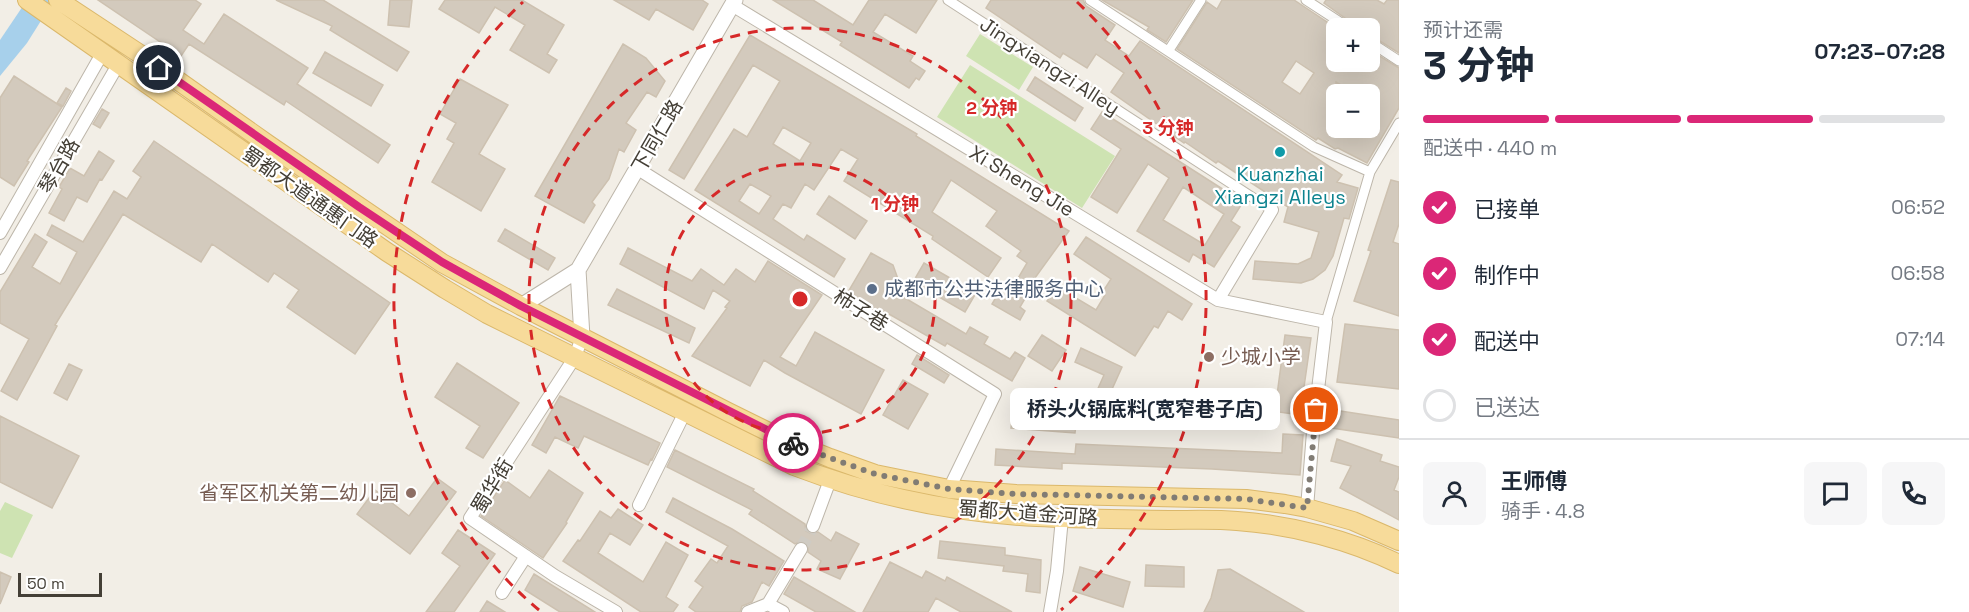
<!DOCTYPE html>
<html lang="zh">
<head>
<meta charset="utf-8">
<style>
  :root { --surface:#fff; --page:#f6f6f7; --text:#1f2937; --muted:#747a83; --line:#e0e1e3; --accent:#db2777 }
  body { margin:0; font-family:"Space Grotesk","Noto Sans SC",sans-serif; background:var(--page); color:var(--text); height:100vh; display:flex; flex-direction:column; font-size:22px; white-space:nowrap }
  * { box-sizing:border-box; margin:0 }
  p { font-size:20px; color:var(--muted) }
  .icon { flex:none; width:33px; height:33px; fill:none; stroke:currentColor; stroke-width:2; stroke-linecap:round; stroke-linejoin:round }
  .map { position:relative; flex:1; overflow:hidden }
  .side { display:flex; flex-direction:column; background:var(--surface); width:570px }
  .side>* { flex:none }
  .tools { position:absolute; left:1326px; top:18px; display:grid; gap:12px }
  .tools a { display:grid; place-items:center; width:54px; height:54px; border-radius:9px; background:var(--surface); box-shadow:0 6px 24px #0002; font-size:30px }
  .scale { position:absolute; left:18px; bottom:15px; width:84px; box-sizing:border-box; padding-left:6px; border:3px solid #443f36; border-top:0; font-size:16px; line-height:21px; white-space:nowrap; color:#443f36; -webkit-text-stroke:4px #fff; paint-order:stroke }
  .pin { position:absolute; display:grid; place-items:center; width:51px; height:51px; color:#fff; margin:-26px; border:3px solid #fff; border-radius:50%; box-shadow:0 2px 6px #0007 }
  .courier { position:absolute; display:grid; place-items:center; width:60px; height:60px; margin:-30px; border:4px solid #db2777; border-radius:50%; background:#fff; color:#222; box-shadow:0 2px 8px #0007 }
  .bubble { position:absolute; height:42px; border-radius:9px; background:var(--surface); box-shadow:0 6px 24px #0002; font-size:20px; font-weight:700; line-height:42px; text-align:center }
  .headline em { font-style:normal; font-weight:700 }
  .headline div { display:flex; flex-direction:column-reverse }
  .headline { display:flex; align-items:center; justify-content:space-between; height:102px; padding:0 24px }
  h1 { font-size:39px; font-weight:700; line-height:45px }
  .bar { display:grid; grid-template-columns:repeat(4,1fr); gap:9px 6px; align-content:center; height:72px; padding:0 24px }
  .bar i { height:8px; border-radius:4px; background:var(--line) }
  .bar .active { background:var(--accent) }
  .bar p { grid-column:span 4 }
  .line { display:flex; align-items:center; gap:15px; padding:0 24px; border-top:2px solid var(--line) }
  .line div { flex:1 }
  .round { display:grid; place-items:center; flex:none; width:63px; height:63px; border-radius:9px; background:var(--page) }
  ol { padding:0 24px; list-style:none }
  li { display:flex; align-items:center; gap:18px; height:66px }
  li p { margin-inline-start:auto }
  li .icon { padding:6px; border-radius:50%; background:var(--accent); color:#fff; stroke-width:4 }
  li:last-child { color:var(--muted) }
  li i { width:33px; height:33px; border:3px solid var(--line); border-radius:50% }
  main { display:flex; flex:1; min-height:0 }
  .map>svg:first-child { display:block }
  .green { fill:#cee3b2 }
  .water { fill:#a7d0eb }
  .building { fill:#d3cabd; stroke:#cdc1b0; stroke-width:1.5; fill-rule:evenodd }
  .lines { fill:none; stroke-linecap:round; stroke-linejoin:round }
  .minor-tunnel { stroke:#cfcbc3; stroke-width:12; stroke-dasharray:12 6; stroke-linecap:butt }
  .pedestrian-casing { stroke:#bdb6aa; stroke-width:11 }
  .minor-casing { stroke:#bdb6aa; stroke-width:14 }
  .tertiary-casing { stroke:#bdb6aa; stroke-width:17 }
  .primary-casing { stroke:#dbb86b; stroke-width:20 }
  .pedestrian { stroke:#fff; stroke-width:9 }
  .minor { stroke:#fff; stroke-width:12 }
  .tertiary { stroke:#fff; stroke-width:15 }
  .primary { stroke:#f7db9a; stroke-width:18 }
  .done { stroke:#817c74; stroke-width:6; stroke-dasharray:0 10.8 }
  .route { stroke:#db2777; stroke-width:8 }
  .ring { fill:none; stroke:#d62828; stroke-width:3; stroke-dasharray:10 8 }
  .culture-dot { fill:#0f9aa8; stroke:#fff; stroke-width:2 }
  .service-dot { fill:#5c6f8a; stroke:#fff; stroke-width:2 }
  .education-dot { fill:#8d6e63; stroke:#fff; stroke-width:2 }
  .labels { text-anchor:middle; stroke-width:4.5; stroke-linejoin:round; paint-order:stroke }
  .street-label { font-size:20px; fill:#443f36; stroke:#fff }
  .culture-label { font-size:20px; fill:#0d838f; stroke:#fff }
  .service-label { font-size:20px; fill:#4e5e75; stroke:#fff; text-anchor:start }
  .education-label { font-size:20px; fill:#785e54; stroke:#fff; text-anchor:start }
  .centre { fill:#d62828; stroke:#fff; stroke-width:3 }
  .ring-label { font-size:18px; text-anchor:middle; font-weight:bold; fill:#d62828; stroke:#fff; stroke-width:4.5; stroke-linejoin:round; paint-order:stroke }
</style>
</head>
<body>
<main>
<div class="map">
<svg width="1399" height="612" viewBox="0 0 1399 612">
  <rect width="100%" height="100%" fill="#f2eee6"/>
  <path class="green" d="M980 34 1033 67 1019 90 966 56Z
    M970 65 1115 156 1082 208 937 117Z
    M5 502 33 515 12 558 0 553V511Z"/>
  <path class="water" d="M27 0H54L27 43 0 76V40Z"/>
  <path class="building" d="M98 0H195L201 4 183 30 204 44 224 14 308 68 297 84 390 145 378 163 286 101 284 105 189 44 181 56Z
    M276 0H323L409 52 397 71 330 30 332 26Z
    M390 0H412L409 27 388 25Z
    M445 0H522L564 25 547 54 557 60 549 73 510 50 525 25 495 7 479 33 439 9Z
    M614 0H702L708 4 693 30 656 9 649 20Z
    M773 0H813L853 25 869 0H937L916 33 885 14 873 32 913 56 910 61 925 71 919 80 916 78 909 88 840 45 842 42Z
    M991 0H1083L1086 6 1115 25 1105 40 1129 56 1140 41 1342 175 1337 182 1358 188 1349 219 1344 218 1333 256 1325 270 1313 279 1301 283 1253 279 1255 261 1298 264 1311 258 1319 232 1284 222 1288 207 1218 161 1216 163 1185 142 1184 143 1111 92 1124 73 1096 54 1087 68 1063 53 1060 58 986 8Z
    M1102 0H1193L1166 42 1147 30 1149 27Z
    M1222 0H1294L1336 28 1331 39 1336 43V62H1370V50L1399 68V108L1367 163 1338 148 1335 149 1318 138 1316 140 1177 49 1207 2 1217 9ZM1296 61 1314 73 1300 94 1282 82ZM1336 82 1355 94H1370V128H1336Z
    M1326 0H1377L1384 4 1387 0H1399V53L1370 35V28H1359L1324 3Z
    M750 35 917 134 916 136 1069 231 1032 282 1034 283 1020 307 1025 311 1020 320 992 304 998 294 1006 299 1027 263 1017 256 1021 251 986 226 997 211 951 180 932 212 1001 258 988 277 932 239 933 236 844 181 858 159 841 149 814 190 805 184 791 208 783 204 773 219 804 240 807 235 845 259 834 277 695 190 734 129 747 137 780 81 753 65 684 179 669 170ZM783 127 811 143 800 161 773 144ZM750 184 771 196 759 214 739 201Z
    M623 44 646 58 665 81 656 97 647 92 626 123 636 130 624 152 619 149 609 179 592 202 595 205 584 223 535 196Z
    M325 52 383 85 371 106 313 73Z
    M14 76 62 107 27 161 29 162 14 186 0 177V98Z
    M1035 77 1083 108 1075 121 1027 90Z
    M460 79 508 105 479 154 505 169 481 211 432 182 454 143 447 139 456 123 440 114Z
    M66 88 71 91 63 106 57 103Z
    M102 109 109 113 100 128 93 124Z
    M1102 112 1243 202 1231 221 1240 227 1214 267 1193 254 1189 262 1137 231 1169 178 1148 164 1117 213 1091 197 1121 149 1091 129ZM1183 187 1224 214 1205 245 1163 220Z
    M154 141 390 303 355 354 287 307 299 290 274 273 268 282 212 244 201 262 123 214 55 325 57 326 17 400 1 391 29 339 0 323V292L35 234 47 242 32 267 60 284 77 252 47 235 52 225 83 242 114 191 127 199 141 177 133 171Z
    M99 151 114 161 102 180 100 179 87 202 77 197 64 221 49 213 62 189 59 187 70 168 84 176Z
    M1391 180 1399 182V224L1393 242 1399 244V316L1354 301 1371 251 1368 250Z
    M829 196 867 221 855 239 817 214Z
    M505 229 555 258 548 270 498 241Z
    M1086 237 1192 304 1182 320 1168 311 1158 328 1154 326 1135 356 1047 301 1056 286 1096 310 1105 295 1102 293 1111 279 1074 254Z
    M628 248 692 281 701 269 724 285 736 269 755 282 768 261 822 295 780 357 796 366 815 332 884 370 861 414 785 373 764 360 750 386 692 356 727 308 725 307 730 301 713 290 704 309 620 264Z
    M871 253 893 265 899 282 893 291 966 334 970 327 988 337 984 344 1010 359 1015 352 1025 358 1012 381 947 343 945 346 882 310 881 312 848 292Z
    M924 263 976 293 965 312 913 282Z
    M617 289 695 328 689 343 608 305Z
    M1345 324 1399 330V389L1337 382Z
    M1042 335 1066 350 1052 371 1028 356Z
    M1285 335 1311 338 1300 415 1264 410V424H1100V394L1096 393 1104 375 1075 362 1081 348 1122 367 1109 396 1277 395Z
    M917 355 949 375 944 383 912 364Z
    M457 363 519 403 483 458 466 448 480 426 435 397Z
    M69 364 82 370 67 400 54 393Z
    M903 380 928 394 908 429 883 415Z
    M560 396 660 443 652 460 651 459 648 465 584 436 578 448 555 437 546 453 532 445Z
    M1013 409 1077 415 1075 433 1011 428Z
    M1334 410 1399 420V438L1332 428Z
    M0 416 79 456 52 508 0 482Z
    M1283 434 1303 435 1300 475 1212 469 1062 463V469L995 465 996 449 1075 454 1076 444 1282 453Z
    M1337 439 1382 455 1380 461 1399 467V477L1394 490 1399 492V520L1340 488 1351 466 1331 461Z
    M675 450 754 489 753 491 805 524 806 531 810 533 818 532 831 541 836 532 859 544 840 579 817 569 821 561 808 552V546L806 542 801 541 795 544 749 514 752 510 667 467Z
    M549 470 583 493 566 522 567 523 543 558 481 516 505 480 530 498Z
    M437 478 456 492 410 554 357 514 375 490 409 516Z
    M673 498 732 529 784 561 769 586 762 582 752 602 742 606 740 612H696L689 607 703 587 695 581 711 559 717 563 728 546 666 512Z
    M618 509 643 525 630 545 610 533 598 553 643 582 666 542 688 555 666 597 678 605 673 612H641L563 561 578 540 580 541 600 511 611 518Z
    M458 530 495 554 454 612H426L460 566 442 553Z
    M940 541 1005 548V555L1041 560 1040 593 1026 591 1028 574 1003 571 1004 566 938 558Z
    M890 562 922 578 926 571 945 581 947 577 1012 612H961L936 598 928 612H863Z
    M1146 565 1184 567V587L1145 586Z
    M1080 567 1130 582 1123 607 1073 591Z
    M1230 569 1304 612H1204L1211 598 1218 570Z
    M0 572 11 577 0 604Z
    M534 574 595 612H560L525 590Z
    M794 577 855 612H816L784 594Z
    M487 601 505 612H480Z"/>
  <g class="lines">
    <path class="minor-tunnel" d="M801 549 813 526"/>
    <g class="pedestrian-casing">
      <path id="pedestrian" d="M948 0 1272 210
        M1090 0 1314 147 1370 172
        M1306 0 1349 28
        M1370 42 1399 61
        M1169 50 1201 0
        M1326 322 1370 172 1399 123"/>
    </g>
    <g class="minor-casing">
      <path id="minor" d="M732 5 1218 300 1326 322 1313 432 1307 508
        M638 169 995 394 949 489
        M0 233 103 52
        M0 268 119 63
        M1218 300 1272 210
        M582 337 575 357 470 518 555 576 616 612
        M639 505 685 412
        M813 526 830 480
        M502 593 526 556
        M768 604 783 612
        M748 612 768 604 801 549
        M1050 612 1057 571 1062 518"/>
    </g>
    <g class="tertiary-casing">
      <path id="tertiary" d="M578 270 582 337
        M521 306 578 270 735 0"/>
    </g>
    <g class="primary-casing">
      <path id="primary" d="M27 0 387 252 445 289 487 314 794 466C872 496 954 513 1037 517 1081 519 1125 519 1169 520 1192 520 1215 519 1237 521 1292 525 1350 540 1399 564
        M58 0 146 58 269 145 442 263 521 306 728 412 783 439 830 458 875 474 949 489 1016 494 1246 499 1285 504 1307 508 1353 521 1399 541"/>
    </g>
    <use href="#pedestrian" class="pedestrian"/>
    <use href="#minor" class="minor"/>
    <use href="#tertiary" class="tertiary"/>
    <use href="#primary" class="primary"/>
  </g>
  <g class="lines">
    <path class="done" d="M793 443 830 458 875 474 949 489 1016 494 1246 499 1307 508 1316 410"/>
    <path class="route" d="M159 68 359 207 442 262 521 306 793 443"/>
  </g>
  <g class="ring">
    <circle cx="800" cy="299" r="135"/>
    <circle cx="800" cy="299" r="271"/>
    <path d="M539 610A406 406 0 0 1 523 2M1077 2A406 406 0 0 1 1061 610"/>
  </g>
  <circle class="culture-dot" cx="1280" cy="152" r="6"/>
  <circle class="service-dot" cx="872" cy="289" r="6"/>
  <g class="education-dot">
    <circle cx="1209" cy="357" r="6"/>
    <circle cx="411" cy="493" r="6"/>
  </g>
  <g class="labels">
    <g class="street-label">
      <text transform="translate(1050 66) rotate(33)" y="7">Jingxiangzi Alley</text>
      <text transform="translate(657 136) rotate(-60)" y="7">下同仁路</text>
      <text transform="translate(59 166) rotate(-60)" y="7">琴台路</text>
      <text transform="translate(1022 181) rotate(31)" y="7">Xi Sheng Jie</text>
      <text transform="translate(310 197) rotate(35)" y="7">蜀都大道通惠门路</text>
      <text transform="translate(861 310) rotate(32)" y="7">柿子巷</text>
      <text transform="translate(492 486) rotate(-59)" y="7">蜀华街</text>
      <text transform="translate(1028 513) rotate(4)" y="7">蜀都大道金河路</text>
    </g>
    <g class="culture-label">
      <text x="1280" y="181">Kuanzhai<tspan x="1280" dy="23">Xiangzi Alleys</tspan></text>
    </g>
    <g class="service-label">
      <text x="884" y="296">成都市公共法律服务中心</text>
    </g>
    <g class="education-label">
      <text x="1221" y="364">少城小学</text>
      <text x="399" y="500" text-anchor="end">省军区机关第二幼儿园</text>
    </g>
  </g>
  <circle cx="800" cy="299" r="9" class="centre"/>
  <g class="ring-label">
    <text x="992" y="114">2 分钟</text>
    <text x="1168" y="134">3 分钟</text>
    <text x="895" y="210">1 分钟</text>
  </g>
</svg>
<div class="tools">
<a>+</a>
<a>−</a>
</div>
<div class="scale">50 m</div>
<div class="pin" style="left:1316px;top:410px;background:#ea580c"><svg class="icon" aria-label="bag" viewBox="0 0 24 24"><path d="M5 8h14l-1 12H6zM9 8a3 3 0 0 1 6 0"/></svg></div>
<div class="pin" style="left:159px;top:68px;background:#1f2937"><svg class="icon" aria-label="home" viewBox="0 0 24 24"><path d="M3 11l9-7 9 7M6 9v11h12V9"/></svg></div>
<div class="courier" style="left:793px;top:443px"><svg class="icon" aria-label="bike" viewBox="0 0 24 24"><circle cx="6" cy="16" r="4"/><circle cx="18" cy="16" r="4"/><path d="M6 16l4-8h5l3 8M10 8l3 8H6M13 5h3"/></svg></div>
<div class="bubble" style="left:1010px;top:388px;width:270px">桥头火锅底料(宽窄巷子店)</div>
</div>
<section class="side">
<div class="headline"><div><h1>3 分钟</h1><p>预计还需</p></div><em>07:23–07:28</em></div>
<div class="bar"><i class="active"></i><i class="active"></i><i class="active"></i><i></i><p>配送中 · 440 m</p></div>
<ol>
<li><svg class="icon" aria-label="check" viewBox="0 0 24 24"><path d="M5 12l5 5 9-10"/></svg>已接单<p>06:52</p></li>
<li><svg class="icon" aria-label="check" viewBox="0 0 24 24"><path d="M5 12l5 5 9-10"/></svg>制作中<p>06:58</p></li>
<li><svg class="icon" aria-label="check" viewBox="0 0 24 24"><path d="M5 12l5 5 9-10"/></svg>配送中<p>07:14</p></li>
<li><i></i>已送达</li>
</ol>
<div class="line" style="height:108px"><a class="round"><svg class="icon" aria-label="person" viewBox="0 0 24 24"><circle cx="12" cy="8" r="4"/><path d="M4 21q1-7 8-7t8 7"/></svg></a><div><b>王师傅</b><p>骑手 · 4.8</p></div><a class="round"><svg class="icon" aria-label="chat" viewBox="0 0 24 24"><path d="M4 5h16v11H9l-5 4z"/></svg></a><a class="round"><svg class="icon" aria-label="phone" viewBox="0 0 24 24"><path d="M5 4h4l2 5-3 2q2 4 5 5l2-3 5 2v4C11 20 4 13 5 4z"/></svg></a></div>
</section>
</main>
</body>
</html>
